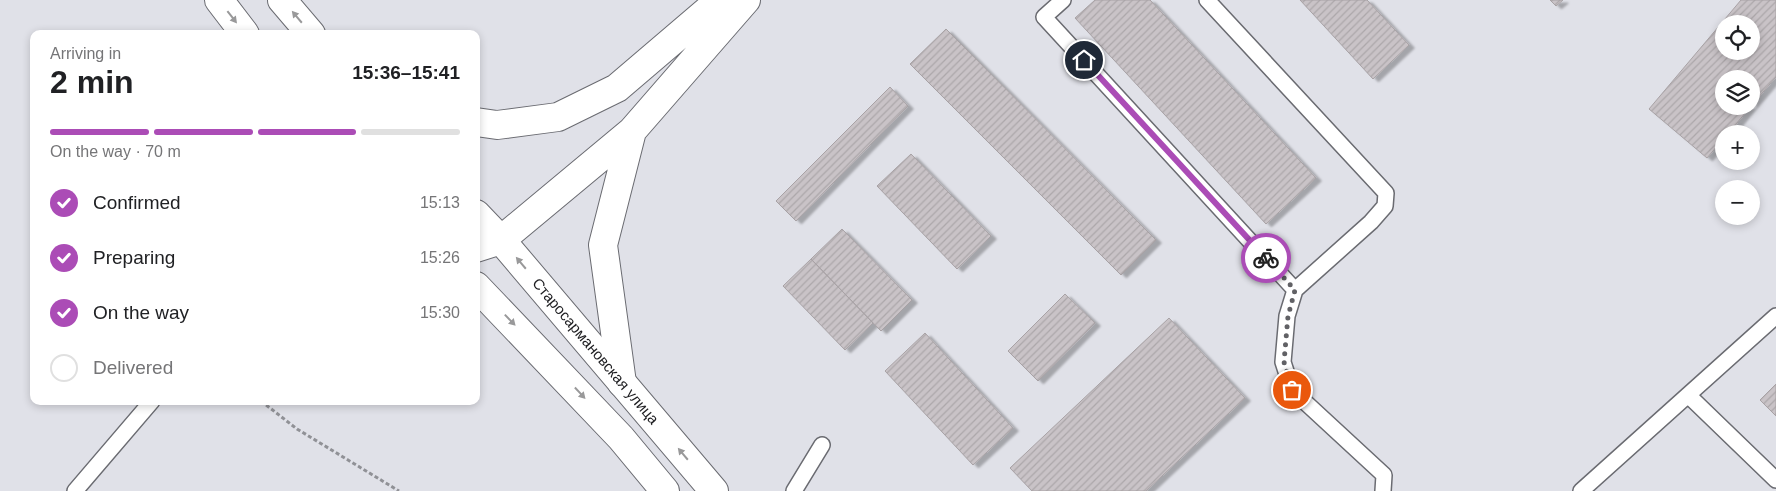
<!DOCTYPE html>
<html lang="en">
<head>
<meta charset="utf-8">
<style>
  :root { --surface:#fff; --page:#f6f6f6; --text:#202124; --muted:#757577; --line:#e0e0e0; --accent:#ab4cb6 }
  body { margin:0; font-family:Helvetica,sans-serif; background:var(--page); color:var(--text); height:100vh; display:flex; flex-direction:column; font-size:19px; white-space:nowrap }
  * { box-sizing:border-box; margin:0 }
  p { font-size:16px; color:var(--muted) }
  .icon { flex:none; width:28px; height:28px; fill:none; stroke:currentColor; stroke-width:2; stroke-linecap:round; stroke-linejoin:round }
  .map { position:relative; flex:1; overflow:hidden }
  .panel { position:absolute; left:30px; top:30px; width:450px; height:375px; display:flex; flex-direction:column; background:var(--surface); border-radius:10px; box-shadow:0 2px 8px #0003 }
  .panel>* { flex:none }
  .tools { position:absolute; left:1715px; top:15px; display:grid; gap:10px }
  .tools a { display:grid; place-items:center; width:45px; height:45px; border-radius:50%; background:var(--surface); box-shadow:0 2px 8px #0003; font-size:25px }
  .pin { position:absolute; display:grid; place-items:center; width:42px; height:42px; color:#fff; margin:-21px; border:2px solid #fff; border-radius:50%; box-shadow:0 1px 5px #0007 }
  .courier { position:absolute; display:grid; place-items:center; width:50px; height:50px; margin:-25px; border:4px solid #ab4cb6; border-radius:50%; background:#fff; color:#222; box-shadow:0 1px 6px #0007 }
  .head em { font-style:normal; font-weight:700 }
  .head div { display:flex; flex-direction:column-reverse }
  .head { display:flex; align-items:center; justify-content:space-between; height:85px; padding:0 20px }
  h1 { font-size:32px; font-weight:700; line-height:38px }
  .bar { display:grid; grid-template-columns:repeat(4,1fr); gap:8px 5px; align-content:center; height:60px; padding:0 20px }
  .bar i { height:6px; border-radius:4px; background:var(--line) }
  .bar .active { background:var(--accent) }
  .bar p { grid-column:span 4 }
  ol { padding:0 20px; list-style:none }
  li { display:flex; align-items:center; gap:15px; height:55px }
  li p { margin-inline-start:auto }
  li .icon { padding:5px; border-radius:50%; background:var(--accent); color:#fff; stroke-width:4 }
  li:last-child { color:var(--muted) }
  li i { width:28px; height:28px; border:2px solid var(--line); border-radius:50% }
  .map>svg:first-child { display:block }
  .building { fill:url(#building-hatch); stroke:#a8a2a5; fill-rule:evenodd; filter:url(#shadow) }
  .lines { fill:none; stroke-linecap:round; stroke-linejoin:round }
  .service-casing { stroke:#6a6b71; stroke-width:18 }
  .minor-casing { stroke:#6a6b71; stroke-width:30 }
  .primary-casing { stroke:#6a6b71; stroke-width:30 }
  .path { stroke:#909196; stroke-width:3; stroke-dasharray:4 2.5; stroke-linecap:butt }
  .service { stroke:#fff; stroke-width:15 }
  .minor { stroke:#fff; stroke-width:28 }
  .primary { stroke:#fff; stroke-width:28 }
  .oneway { fill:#99999a }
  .done { stroke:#616165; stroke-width:5; stroke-dasharray:0 9 }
  .route { stroke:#ab4cb6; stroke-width:6 }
  .labels { text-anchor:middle; stroke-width:4.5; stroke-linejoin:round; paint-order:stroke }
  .street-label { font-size:15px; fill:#1c1c1f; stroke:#edeff5 }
</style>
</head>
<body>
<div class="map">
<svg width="1776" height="491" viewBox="0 0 1776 491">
  <defs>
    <pattern id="building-hatch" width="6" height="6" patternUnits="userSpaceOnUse" patternTransform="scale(1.25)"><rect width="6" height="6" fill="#c9c3c7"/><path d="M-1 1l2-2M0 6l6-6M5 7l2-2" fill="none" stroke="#aca7aa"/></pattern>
    <filter id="shadow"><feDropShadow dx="5.5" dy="3" stdDeviation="1" flood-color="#0004"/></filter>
  </defs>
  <rect width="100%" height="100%" fill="#e0e1e8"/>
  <path class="building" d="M1095 0H1150L1316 178 1266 224 1075 18Z
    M1300 0H1367L1409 45 1373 79Z
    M1550 0H1563L1556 6Z
    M1741 0H1776V77L1751 106V79H1724V106H1751L1728 134H1724V138L1707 158 1649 109ZM1724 24H1751V51H1724Z
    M946 29 1156 240 1121 275 910 64Z
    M890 87 908 106 796 221 776 201Z
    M911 154 991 236 957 269 877 186Z
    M842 229 912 300 881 331 811 259Z
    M811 259 873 323 845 350 783 286Z
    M1065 294 1095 323 1038 381 1008 351Z
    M1169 318 1245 398 1146 491H1032L1010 468Z
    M925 333 1013 428 973 465 885 371Z
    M1776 384V416L1760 400Z"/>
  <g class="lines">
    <g class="service-casing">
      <path id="service" d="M1063 0 1044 17 1295 290
        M1207 0 1386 193 1385 206 1371 222 1295 290 1287 316 1283 362 1292 390 1384 475 1383 491
        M1688 395 1776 480
        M75 491 152 401
        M794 491 822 445
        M1581 491 1776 316"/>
    </g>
    <g class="minor-casing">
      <path id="minor" d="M476 122 497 125 558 117 617 88 720 0
        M476 248 501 240 632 131
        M622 383 603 245 632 131 746 0"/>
    </g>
    <g class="primary-casing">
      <g id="primary">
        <path d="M219 0 245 34"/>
        <path d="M282 0 311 34"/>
        <path id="s1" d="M476 214 501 240 714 491"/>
        <path d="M476 286 621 438 665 491"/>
      </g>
    </g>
    <path class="path" d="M261 401 297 429 399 491"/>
    <use href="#service" class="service"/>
    <use href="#minor" class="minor"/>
    <use href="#primary" class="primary"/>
  </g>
  <defs><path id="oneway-solid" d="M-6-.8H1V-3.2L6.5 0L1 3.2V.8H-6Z" transform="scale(1.25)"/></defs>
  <g class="oneway">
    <use href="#oneway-solid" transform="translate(232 17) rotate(52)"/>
    <use href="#oneway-solid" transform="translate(297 17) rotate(-130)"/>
    <use href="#oneway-solid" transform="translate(521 263) rotate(-130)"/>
    <use href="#oneway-solid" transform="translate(510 320) rotate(46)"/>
    <use href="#oneway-solid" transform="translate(580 393) rotate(47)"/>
    <use href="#oneway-solid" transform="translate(683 454) rotate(-130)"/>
  </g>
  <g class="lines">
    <path class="done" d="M1266 258 1295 290 1288 316 1284 362 1292 390"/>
    <path class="route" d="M1084 60 1266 258"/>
  </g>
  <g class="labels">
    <g class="street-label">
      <text dy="5" stroke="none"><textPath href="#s1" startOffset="182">Старосармановская улица</textPath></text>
    </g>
  </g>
</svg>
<div class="tools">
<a><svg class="icon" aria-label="locate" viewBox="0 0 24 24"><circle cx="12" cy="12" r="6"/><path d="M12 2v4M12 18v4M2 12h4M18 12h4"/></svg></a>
<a><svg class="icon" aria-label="layers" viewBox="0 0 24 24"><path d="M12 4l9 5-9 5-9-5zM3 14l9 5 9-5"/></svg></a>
<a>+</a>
<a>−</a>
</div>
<div class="pin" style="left:1292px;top:390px;background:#ea580c"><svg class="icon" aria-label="bag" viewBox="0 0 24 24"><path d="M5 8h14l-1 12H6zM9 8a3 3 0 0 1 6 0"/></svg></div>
<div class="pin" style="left:1084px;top:60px;background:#1f2937"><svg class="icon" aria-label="home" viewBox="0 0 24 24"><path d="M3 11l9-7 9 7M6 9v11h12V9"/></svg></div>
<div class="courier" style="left:1266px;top:258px"><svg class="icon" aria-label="bike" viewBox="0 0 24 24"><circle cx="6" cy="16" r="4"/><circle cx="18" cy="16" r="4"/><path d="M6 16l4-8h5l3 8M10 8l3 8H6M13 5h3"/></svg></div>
<section class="panel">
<div class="head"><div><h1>2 min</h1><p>Arriving in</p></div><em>15:36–15:41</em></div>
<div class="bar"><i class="active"></i><i class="active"></i><i class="active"></i><i></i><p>On the way · 70 m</p></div>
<ol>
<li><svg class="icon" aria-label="check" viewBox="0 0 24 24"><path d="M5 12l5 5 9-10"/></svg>Confirmed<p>15:13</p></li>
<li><svg class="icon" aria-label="check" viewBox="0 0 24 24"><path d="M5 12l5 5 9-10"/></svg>Preparing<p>15:26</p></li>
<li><svg class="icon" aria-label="check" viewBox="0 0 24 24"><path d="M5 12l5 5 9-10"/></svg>On the way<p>15:30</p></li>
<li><i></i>Delivered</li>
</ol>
</section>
</div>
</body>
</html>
